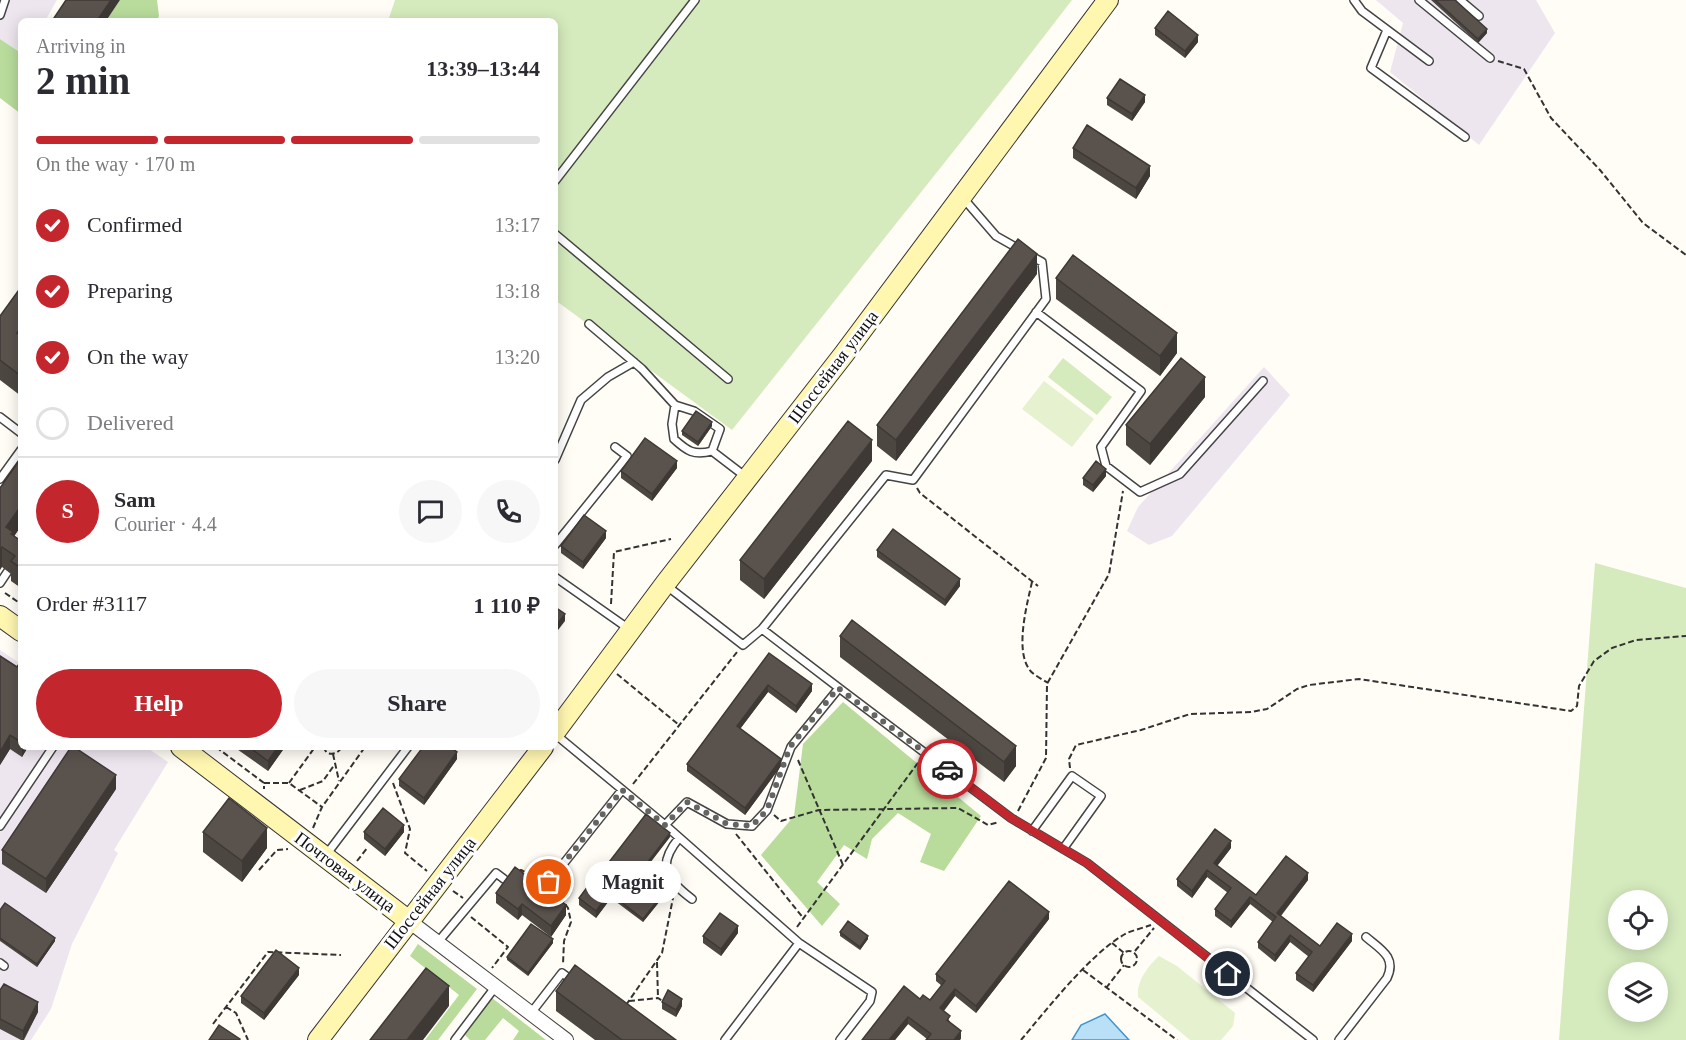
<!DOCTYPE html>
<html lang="en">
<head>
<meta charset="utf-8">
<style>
  :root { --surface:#fff; --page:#f7f7f7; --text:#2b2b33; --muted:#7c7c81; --line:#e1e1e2; --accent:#c4262e }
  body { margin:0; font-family:"Times New Roman",serif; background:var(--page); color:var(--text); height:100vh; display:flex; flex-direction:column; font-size:22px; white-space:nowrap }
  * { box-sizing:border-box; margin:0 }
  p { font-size:20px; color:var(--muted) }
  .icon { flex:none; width:33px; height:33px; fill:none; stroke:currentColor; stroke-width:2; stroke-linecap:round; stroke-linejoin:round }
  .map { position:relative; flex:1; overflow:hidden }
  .drawer { position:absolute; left:18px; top:18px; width:540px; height:732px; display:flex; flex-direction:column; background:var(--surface); border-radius:9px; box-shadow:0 3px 15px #0003 }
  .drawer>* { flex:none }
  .controls { position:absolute; left:1608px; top:890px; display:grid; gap:12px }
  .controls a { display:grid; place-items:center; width:60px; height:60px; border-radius:50%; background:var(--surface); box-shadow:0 3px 15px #0003; font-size:30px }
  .pin { position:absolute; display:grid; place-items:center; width:51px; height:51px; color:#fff; margin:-26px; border:3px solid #fff; border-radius:50%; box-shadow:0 2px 6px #0007 }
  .courier { position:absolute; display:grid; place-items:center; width:60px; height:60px; margin:-30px; border:4px solid #c4262e; border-radius:50%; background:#fff; color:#222; box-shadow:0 2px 8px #0007 }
  .bubble { position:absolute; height:42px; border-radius:21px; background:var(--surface); box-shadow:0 3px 15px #0003; font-size:20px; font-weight:700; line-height:42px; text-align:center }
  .summary em { font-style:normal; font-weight:700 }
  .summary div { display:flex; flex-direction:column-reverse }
  .summary { display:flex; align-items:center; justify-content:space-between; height:102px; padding:0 18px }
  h1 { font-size:39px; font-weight:700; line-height:45px }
  .bar { display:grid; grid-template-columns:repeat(4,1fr); gap:9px 6px; align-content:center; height:72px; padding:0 18px }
  .bar i { height:8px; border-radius:4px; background:var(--line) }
  .bar .selected { background:var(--accent) }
  .bar p { grid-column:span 4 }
  .line { display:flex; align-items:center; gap:15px; padding:0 18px; border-top:2px solid var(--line) }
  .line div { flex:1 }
  .round { display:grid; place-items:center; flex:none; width:63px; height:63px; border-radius:32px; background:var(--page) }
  ol { padding:0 18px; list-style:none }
  li { display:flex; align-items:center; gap:18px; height:66px }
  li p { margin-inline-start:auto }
  li .icon { padding:6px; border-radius:50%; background:var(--accent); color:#fff; stroke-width:4 }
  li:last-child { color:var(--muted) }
  li i { width:33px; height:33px; border:3px solid var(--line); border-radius:50% }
  .primary-button { display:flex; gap:12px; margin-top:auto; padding:12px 18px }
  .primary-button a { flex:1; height:69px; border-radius:36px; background:var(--accent); color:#fff; font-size:24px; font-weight:700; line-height:69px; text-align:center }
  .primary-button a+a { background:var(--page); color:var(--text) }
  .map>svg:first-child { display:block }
  .industrial { fill:#eee6ef }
  .green { fill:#d5ebbd; fill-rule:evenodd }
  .forest { fill:#b9dc9c }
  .pitch { fill:#e6f2cf }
  .water { fill:#b9e0f7; stroke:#3f96cf; stroke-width:1.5 }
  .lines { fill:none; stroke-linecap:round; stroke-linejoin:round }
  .lane-casing { stroke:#444; stroke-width:10 }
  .street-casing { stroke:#444; stroke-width:16 }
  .secondary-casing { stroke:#333; stroke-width:22 }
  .path { stroke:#333; stroke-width:2; stroke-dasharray:6 3; stroke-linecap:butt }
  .lane { stroke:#fff; stroke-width:7 }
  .street { stroke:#fff; stroke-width:14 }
  .secondary { stroke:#fff6b0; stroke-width:20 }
  .wall { fill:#4d4742 }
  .shaded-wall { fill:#3f3936 }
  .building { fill:#5a524d; stroke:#3f3936; stroke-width:1.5 }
  .done { stroke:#646461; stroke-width:6; stroke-dasharray:0 10.8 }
  .route { stroke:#c4262e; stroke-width:8 }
  .labels { text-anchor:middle; stroke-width:6; stroke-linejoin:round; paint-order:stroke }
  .street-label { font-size:18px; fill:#111; stroke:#fff }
</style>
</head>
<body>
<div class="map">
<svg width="1686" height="1040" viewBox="0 0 1686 1040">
  <rect width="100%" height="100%" fill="#fffdf5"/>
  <path class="industrial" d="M0 0H57L45 21H21V53L0 39Z
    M1376 0H1536L1555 33 1479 145 1390 72 1403 23Z
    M1264 367 1290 395 1172 536 1149 545 1127 531 1138 507Z
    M0 650 21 664V747H146L168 762 114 850 118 853 72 944 51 1009 31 1040H0Z"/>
  <path class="green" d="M395 0H1072L1011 79 732 430 555 300V21H388Z
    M1063 358 1112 397 1097 415 1048 377Z
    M1595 563 1686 588V1040H1559ZM1618 900H1658V939H1618ZM1618 972H1658V1011H1618Z"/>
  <path class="forest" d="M120 0H157L159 16 157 21H106Z
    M0 39 21 53V114L0 98Z
    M843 702 981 816 944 871 920 862 931 834 898 813 872 839 867 859 844 845 817 882 840 904 822 926 761 855 794 816 803 744Z
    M418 944 477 989 438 1040H425L459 995 410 956Z
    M492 998 546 1040H513L519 1031 503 1018 485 1040H470L465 1035Z"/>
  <path class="pitch" d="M1044 381 1094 419 1072 447 1022 409Z
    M1159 956 1177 966 1235 1013 1233 1026 1221 1040H1190L1138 997C1136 982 1148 966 1159 956Z"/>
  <path class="water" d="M1105 1014 1129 1040H1072L1081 1025Z"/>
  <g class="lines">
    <g class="lane-casing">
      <path id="lane" d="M1354 0 1362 11 1429 61
        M1419 0 1490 58
        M1460 0 1479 16
        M0 15 5 0
        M1387 30 1371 68 1465 137
        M555 181 695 0
        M964 199 996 236 1019 249
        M555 234 728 379
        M1036 312 1141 391 1101 447 1106 466 1140 492 1180 474 1263 381
        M589 324 642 369 675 405 694 411 720 429 712 451 746 477
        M675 405 672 424 674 439C687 451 694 456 712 451
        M0 417 21 433
        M555 460 581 400 608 377 634 362
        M0 479 21 450
        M555 545 627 456 615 447
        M555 577 629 629
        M0 583 8 571
        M762 629 886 475 913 480 1046 299 1042 262 1031 256
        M839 688 1011 818 1087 863 1313 1040
        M555 734 665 825 799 943 725 1040
        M665 825 687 802 727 824 752 826 767 810 791 747 839 688 762 629 743 645 667 586
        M0 826 53 747
        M1032 831 1072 776 1101 796 1063 849
        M679 838C656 866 666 879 692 899
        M326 855 408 747
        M549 882 622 790
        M438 942 496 873 504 879
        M799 943 872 992 870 1001 840 1040
        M0 963 4 966
        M531 1013 562 973 573 981
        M455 1040 496 986
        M1339 1040 1387 978C1397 957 1380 949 1366 937"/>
    </g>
    <g class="street-casing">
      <path id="street" d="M409 921 566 1040"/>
    </g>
    <g class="secondary-casing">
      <path id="secondary" d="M0 616 21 631
        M555 732 665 584 844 354 1108 0
        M181 747 409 921
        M318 1040 543 747"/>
    </g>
    <path class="path" d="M1498 61 1524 69 1551 118 1600 170 1643 223 1686 255
      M917 488 920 493 1038 586
      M1032 582C1027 604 1015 649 1029 669 1033 675 1042 679 1048 683
      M5 593 21 604
      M611 604 614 552 671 539
      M617 674 679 725
      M216 747 264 783V789
      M323 747 327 753C334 755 338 753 342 747
      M333 754 339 781
      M798 760 843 865
      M1070 768 1069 759 1076 745 1141 730 1190 714 1251 712 1267 709 1297 689 1309 685 1359 679 1571 711 1577 706 1579 686 1594 661 1612 648 1636 640 1686 636
      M264 783H289L322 807
      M289 783 315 747
      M393 783 410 829 405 853 427 871
      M633 784 737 652
      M300 790 323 781 335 764
      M1018 811 1046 758 1047 684 1109 574 1123 491
      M774 815 781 821 819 810 958 808 988 825 999 822
      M313 828 322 807 365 747
      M736 834 804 919
      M357 861 368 847
      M259 870 277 850 288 849
      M519 871 521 870 541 879
      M555 890 568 908 571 922 564 941 563 964
      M453 891 463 898
      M471 917 508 947 492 968
      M797 927 920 760
      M1112 943 1124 953
      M1135 951 1154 928
      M1121 959a8 8 0 1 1 16 0a8 8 0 1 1-16 0Z
      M657 962 658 998
      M1083 970 1177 1040
      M1106 988 1124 965
      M629 1001 658 998 664 1002
      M626 1005 662 953 673 898
      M226 1007 236 1013 248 1040
      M213 1024 268 952 341 955
      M1021 1040C1048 1008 1090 954 1125 934 1133 930 1143 928 1151 925"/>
    <use href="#lane" class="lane"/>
    <use href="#street" class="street"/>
    <use href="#secondary" class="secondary"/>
  </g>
  <path class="wall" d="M1431 0H1455L1487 33 1478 43Z
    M1155 28 1198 42 1185 58 1155 35Z
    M1107 98 1145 102 1132 121 1107 105Z
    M1073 148 1150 176 1136 199 1073 158Z
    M1037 274 896 461 877 446V425Z
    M1056 278 1177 353 1160 376 1056 299Z
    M21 287V396L0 380V316Z
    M1205 397 1150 465 1126 445V425Z
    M712 426 698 446 682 435V431Z
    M21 458V526L14 536 21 541V588L11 581V574L2 567 0 488Z
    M872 461 764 599 740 580V560Z
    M677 468 652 501 621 478V471Z
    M1106 476 1093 492 1083 485V478Z
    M606 538 583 569 561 553V546Z
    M877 550 960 586 945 606 877 557Z
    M840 636 1016 766 1004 782 840 657Z
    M769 653 812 691 796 713 768 692 740 729 781 766 745 815 687 771V764Z
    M0 656 17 667 21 661V747H28L22 757 10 749 0 765Z
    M234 747H285L268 771Z
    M457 759 424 805 399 786V779Z
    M116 789 46 893 2 864V850Z
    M203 832 267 848 242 882 203 852Z
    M364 832H404L385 856 364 839Z
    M670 837 648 864 672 886 643 922 611 898 596 918 579 905V898L596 879Z
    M1231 848 1217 866 1256 895 1308 880 1281 916 1320 946 1352 941 1313 992 1296 980V973L1309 957 1290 942 1275 962 1258 948V942L1273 922 1250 904 1231 928 1215 916V909L1228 893 1207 877 1192 898 1177 886V879Z
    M496 893 566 915 551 937 522 915 518 920 496 903Z
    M0 910 55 941 37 967 0 941Z
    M1049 919 976 1013 955 996 944 1011 950 1022 961 1038 960 1040H926L927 1039 908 1024 895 1040H862L920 999 930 1000 942 986 936 981V974Z
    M840 932 868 939 860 950 840 936Z
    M738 933 721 956 703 943V936Z
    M553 943 528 976 507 960V957Z
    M299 975 264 1020 241 1003V996Z
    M0 990 38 1012 24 1040H21L0 1029Z
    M556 991 676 1040H595L556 1011Z
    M662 1002 682 1006 676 1017 662 1009Z"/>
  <path class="shaded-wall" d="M111 0H120L106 21H97Z
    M1487 29V33L1478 43V39Z
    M1198 35V42L1185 58V51Z
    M1145 95V102L1132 121V114Z
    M1150 166V176L1136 199V188Z
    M1037 254V274L896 461V440Z
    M1177 333V353L1160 376V356Z
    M1205 377V397L1150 465V444Z
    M712 422V426L698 446V442Z
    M872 440V461L764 599V579Z
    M677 461V468L652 501V494Z
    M1106 469V476L1093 492V485Z
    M21 506V526L13 538V552L11 554V540L6 527Z
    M606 531V538L583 569V562Z
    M2 547V567L0 570V550Z
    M960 579V586L945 606V600Z
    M565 614V621L555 634V627Z
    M812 684V691L796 713V706Z
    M768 685V692L737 733V726Z
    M10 735V749L0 765V752Z
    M1016 746V766L1004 782V762Z
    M22 747H28L22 757Z
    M278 747H285L268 771V761Z
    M457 752V759L424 805V798Z
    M781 759V766L745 815V808Z
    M116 775V789L46 893V879Z
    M404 825V832L385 856V849Z
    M267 828V848L242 882V861Z
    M670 833V837L647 867V863Z
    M1231 841V848L1214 870V863Z
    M1207 870V877L1192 898V891Z
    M1308 873V880L1277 920V913Z
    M672 882V886L643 922V919Z
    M611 891V898L596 918V911Z
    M1250 897V904L1231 928V921Z
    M522 904V915L518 920V909Z
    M566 905V915L551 937V926Z
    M1049 912V919L976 1013V1006Z
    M738 926V933L721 956V949Z
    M1352 934V941L1313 992V985Z
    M1290 935V942L1275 962V955Z
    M868 936V939L860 950V947Z
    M55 938V941L37 967V964Z
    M553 939V943L528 976V973Z
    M299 968V975L264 1020V1013Z
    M449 986V1006L423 1040H407Z
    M955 989V996L940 1015V1008Z
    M682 999V1006L676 1017V1010Z
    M38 1002V1012L23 1040V1031Z
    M908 1017V1024L895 1040H889Z
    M961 1031V1038L960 1040H954Z"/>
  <path class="building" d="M66 0H111L97 21H52Z
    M1435 0H1455L1487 29 1478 39Z
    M1168 11 1198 35 1185 51 1155 28Z
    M1120 79 1145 95 1132 114 1107 98Z
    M1087 125 1150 166 1136 188 1073 148Z
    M1018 239 1037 254 896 440 877 425Z
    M1073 255 1177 333 1160 356 1056 278Z
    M21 287V328L17 333 21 336V376L0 360V316Z
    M1181 358 1205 377 1150 444 1126 425Z
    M696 411 712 422 698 442 682 431Z
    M848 421 872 440 764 579 740 560Z
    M645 438 677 461 652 494 621 471Z
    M21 458V506L6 527 13 532 11 534 21 541V568L11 561 15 556 2 547 0 550V488Z
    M1096 461 1106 469 1093 485 1083 478Z
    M584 515 606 531 583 562 561 546Z
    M893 529 960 579 945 600 877 550Z
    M555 607 565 614 555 627Z
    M852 620 1016 746 1004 762 840 636Z
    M769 653 812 684 796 706 768 685 737 726 781 759 745 808 687 764Z
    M0 656 17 667 21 661V742L10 735 0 752Z
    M71 747H74L116 775 46 879 2 850Z
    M249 747H278L268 761Z
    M423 747H450L457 752 424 798 399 779Z
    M229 798 267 828 242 861 203 832Z
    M383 808 404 825 385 849 364 832Z
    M646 814 670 833 647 863 672 882 643 919 611 894V891L596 879Z
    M1215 829 1231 841 1214 863 1256 895 1286 856 1308 873 1277 913 1320 946 1337 923 1352 934 1313 985 1296 973 1312 952 1290 935 1275 955 1258 942 1276 917 1250 897 1231 921 1215 909 1231 888 1207 870 1192 891 1177 879Z
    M515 867 566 905 551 926 522 904 518 909 496 893Z
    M594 878 611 891 596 911 579 898Z
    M1009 881 1049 912 976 1006 955 989 940 1008 950 1016 947 1020 961 1031 954 1040H926L931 1034 908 1017 889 1040H862L904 986 920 999 923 995 930 1000 945 981 936 974Z
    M5 903 55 938 37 964 0 938V910Z
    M720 913 738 926 721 949 703 936Z
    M848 921 868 936 860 947 840 932Z
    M531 924 553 939 528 973 507 957Z
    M276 950 299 968 264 1013 241 996Z
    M575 965 676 1040H622L556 991Z
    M426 968 449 986 407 1040H370Z
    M4 984 38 1002 23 1031 0 1019V990Z
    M668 990 682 999 676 1010 662 1002Z
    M219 1025 240 1039 239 1040H209Z"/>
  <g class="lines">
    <path class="done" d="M549 882 622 790 665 825 687 802 727 824 752 826 767 810 790 747 838 688 947 769"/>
    <path class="route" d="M947 769 1011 818 1087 863 1228 974"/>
  </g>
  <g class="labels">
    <g class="street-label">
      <text transform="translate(833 367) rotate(-53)" y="6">Шоссейная улица</text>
      <text transform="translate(345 872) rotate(37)" y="6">Почтовая улица</text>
      <text transform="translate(430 893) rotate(-52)" y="6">Шоссейная улица</text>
    </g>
  </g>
</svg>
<div class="controls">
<a><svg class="icon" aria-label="locate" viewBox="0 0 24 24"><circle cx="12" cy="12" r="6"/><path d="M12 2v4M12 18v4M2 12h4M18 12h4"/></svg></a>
<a><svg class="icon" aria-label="layers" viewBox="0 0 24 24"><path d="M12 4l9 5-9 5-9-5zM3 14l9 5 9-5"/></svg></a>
</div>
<div class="pin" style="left:549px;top:882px;background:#ea580c"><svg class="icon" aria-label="bag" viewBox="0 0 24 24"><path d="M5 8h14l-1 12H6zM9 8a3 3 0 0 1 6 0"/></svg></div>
<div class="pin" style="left:1228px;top:974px;background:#1f2937"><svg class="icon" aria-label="home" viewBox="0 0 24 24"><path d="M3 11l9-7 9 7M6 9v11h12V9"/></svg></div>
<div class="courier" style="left:947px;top:769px"><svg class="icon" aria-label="car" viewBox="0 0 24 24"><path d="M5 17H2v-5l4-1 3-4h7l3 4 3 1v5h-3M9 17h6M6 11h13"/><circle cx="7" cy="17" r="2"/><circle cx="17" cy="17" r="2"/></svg></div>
<div class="bubble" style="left:585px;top:861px;width:96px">Magnit</div>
<section class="drawer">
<div class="summary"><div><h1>2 min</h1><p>Arriving in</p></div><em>13:39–13:44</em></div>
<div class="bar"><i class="selected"></i><i class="selected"></i><i class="selected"></i><i></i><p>On the way · 170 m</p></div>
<ol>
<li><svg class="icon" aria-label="check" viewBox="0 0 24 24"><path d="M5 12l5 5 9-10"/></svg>Confirmed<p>13:17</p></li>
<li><svg class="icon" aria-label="check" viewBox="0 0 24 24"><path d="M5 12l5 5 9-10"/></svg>Preparing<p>13:18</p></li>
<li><svg class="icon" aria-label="check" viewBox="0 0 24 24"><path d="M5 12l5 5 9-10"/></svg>On the way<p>13:20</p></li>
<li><i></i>Delivered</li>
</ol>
<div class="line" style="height:108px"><b class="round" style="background:var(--accent);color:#fff">S</b><div><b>Sam</b><p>Courier · 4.4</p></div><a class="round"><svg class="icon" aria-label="chat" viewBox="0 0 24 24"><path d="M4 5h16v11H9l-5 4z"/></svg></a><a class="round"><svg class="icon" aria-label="phone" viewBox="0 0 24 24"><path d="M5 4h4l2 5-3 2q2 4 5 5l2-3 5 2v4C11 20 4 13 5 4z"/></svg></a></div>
<div class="line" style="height:78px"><div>Order #3117</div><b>1 110 ₽</b></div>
<div class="primary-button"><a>Help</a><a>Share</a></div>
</section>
</div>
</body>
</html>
